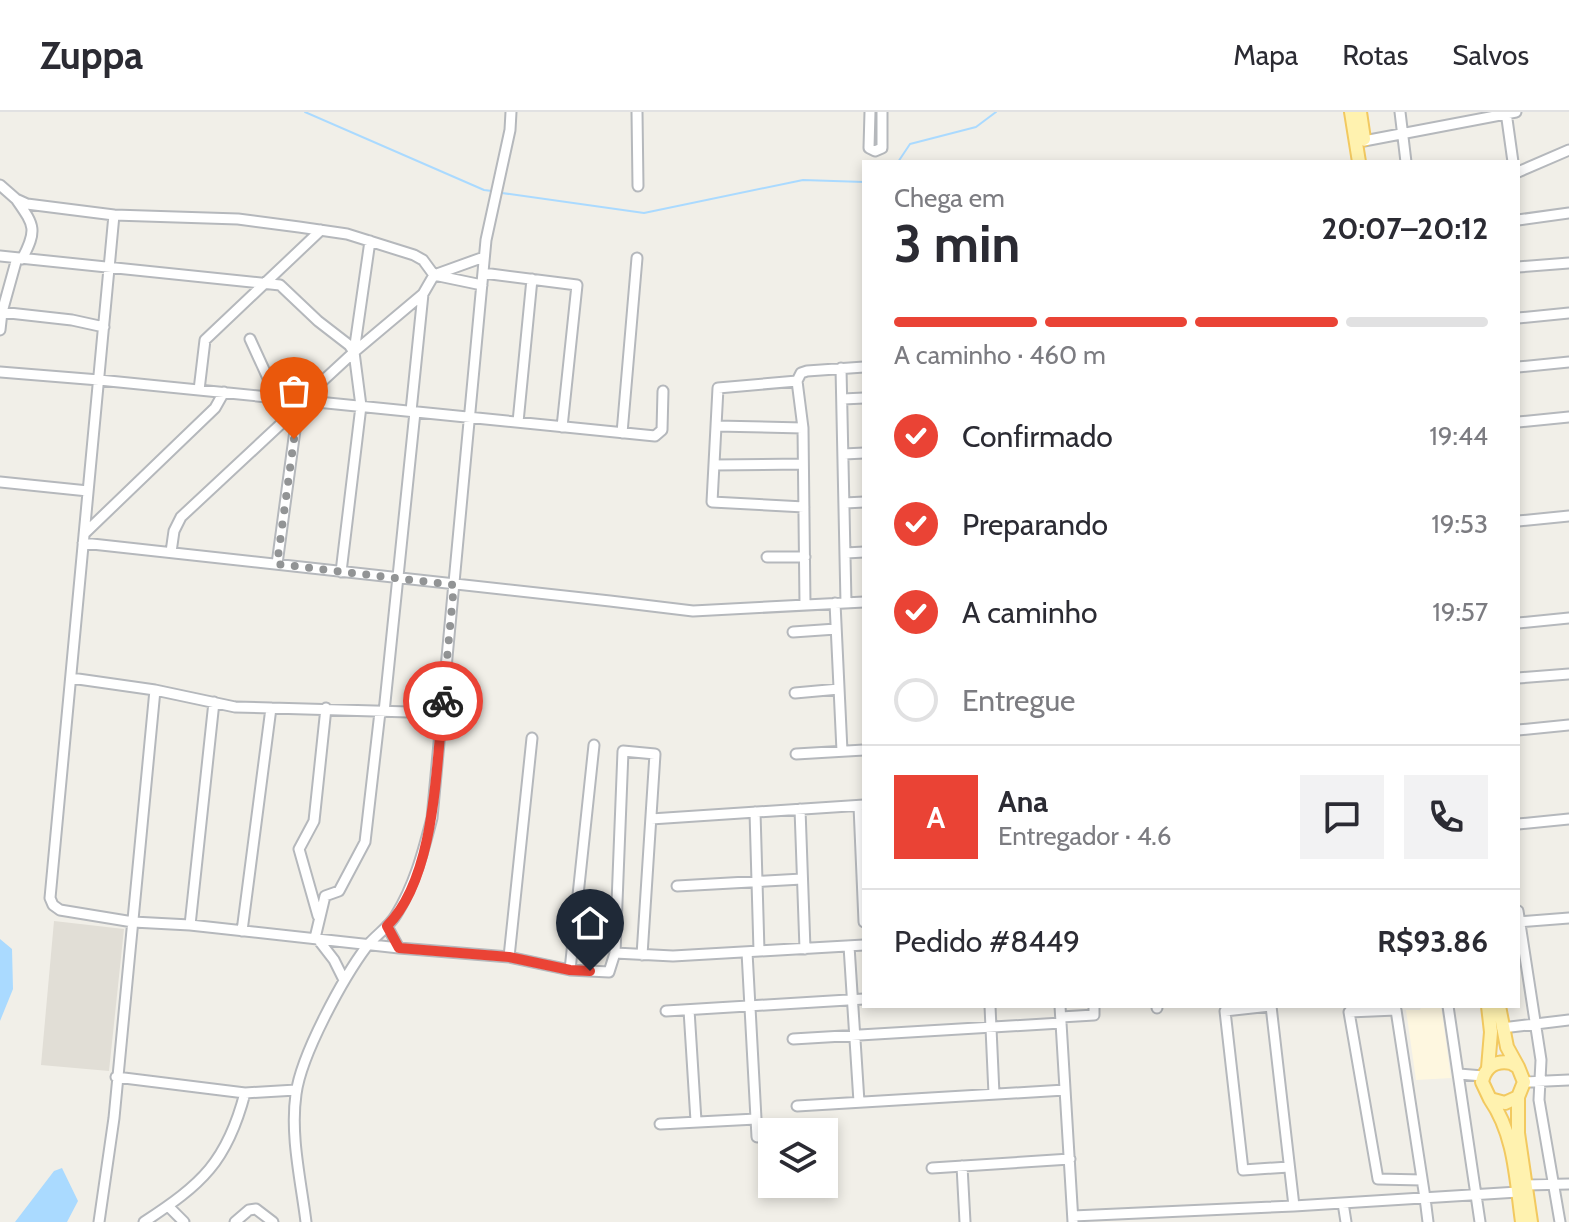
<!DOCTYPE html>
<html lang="pt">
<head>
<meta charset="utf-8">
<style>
  :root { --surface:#fff; --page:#f2f2f3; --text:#2b2b33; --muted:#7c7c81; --line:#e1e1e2; --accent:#ea4335 }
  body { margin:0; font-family:Cabin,sans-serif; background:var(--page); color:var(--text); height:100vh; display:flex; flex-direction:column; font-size:30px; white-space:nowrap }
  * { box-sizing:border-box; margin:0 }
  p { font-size:26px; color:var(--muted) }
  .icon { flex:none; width:44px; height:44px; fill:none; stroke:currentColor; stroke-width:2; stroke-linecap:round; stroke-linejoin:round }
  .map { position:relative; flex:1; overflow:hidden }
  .panel { position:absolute; left:862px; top:48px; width:658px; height:848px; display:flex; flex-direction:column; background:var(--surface); border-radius:0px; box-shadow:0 4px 12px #0003 }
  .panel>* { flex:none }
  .fabs { position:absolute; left:758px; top:1006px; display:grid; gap:16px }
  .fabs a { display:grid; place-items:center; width:80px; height:80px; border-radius:0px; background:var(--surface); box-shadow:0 4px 12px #0003; font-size:40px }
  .pin { position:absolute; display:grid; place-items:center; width:68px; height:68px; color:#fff; margin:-82px -34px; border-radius:50% 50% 50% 0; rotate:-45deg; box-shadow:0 0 8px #0007 }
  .pin .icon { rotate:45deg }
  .courier { position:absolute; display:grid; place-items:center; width:80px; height:80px; margin:-40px; border:6px solid #ea4335; border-radius:50%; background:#fff; color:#222; box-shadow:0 2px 10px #0007 }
  .head em { font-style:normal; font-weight:800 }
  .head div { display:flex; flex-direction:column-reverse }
  .head { display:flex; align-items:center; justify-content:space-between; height:136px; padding:0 32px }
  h1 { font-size:52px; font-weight:800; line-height:60px }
  .bar { display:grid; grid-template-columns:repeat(4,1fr); gap:12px 8px; align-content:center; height:96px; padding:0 32px }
  .bar i { height:10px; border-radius:6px; background:var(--line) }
  .bar .active { background:var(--accent) }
  .bar p { grid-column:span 4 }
  .line { display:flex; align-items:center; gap:20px; padding:0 32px; border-top:2px solid var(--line) }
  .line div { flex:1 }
  .round { display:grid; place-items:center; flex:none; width:84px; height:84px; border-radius:0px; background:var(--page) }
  ol { padding:0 32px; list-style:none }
  li { display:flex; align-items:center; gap:24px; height:88px }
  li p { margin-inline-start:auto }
  li .icon { padding:8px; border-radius:50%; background:var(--accent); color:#fff; stroke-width:4 }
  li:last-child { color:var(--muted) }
  li i { width:44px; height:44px; border:4px solid var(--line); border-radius:50% }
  header { display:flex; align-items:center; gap:48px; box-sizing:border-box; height:112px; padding:0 40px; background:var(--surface); border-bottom:2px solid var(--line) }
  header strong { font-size:38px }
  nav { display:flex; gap:44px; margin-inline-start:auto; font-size:28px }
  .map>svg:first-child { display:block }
  .commercial { fill:#fef7e0 }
  .education { fill:#e1ded6 }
  .water { fill:#aadaff }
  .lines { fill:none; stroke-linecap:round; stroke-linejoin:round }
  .stream { stroke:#aadaff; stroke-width:2 }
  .minor-casing { stroke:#b5b8bc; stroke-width:13 }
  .major-casing { stroke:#f2c960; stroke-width:16 }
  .minor { stroke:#fff; stroke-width:9 }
  .major { stroke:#fff2af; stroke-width:12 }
  .done { stroke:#929495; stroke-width:8; stroke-dasharray:0 14.4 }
  .route { stroke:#ea4335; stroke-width:10 }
</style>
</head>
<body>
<header>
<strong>Zuppa</strong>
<nav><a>Mapa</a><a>Rotas</a><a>Salvos</a></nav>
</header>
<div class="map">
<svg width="1569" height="1110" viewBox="0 0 1569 1110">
  <rect width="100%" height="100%" fill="#f1efe8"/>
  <path class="commercial" d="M1421 894H1441L1451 966 1416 968 1406 898H1420Z"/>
  <path class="education" d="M54 809 124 817 109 959 41 953Z"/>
  <path class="water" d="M0 827 12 837 13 877 0 909Z
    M62 1056 78 1089 67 1110H15L54 1059Z"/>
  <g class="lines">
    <path class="stream" d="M305 0 484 78 492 79
      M898 50 910 32 976 15 996 0
      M502 81 644 101 803 68 864 70"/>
    <g class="minor-casing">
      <path id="minor" d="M637 0 638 74
        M870 0 869 36 875 39 882 36V0
        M1400 0 1406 50
        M1506 0 1513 50
        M1364 29 1516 0
        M1518 60 1569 38
        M0 73 16 87 27 92 114 103 50 786 53 793 60 798 133 810 190 813 399 836 509 845 570 858 609 860 615 841 623 639 655 642 642 843
        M16 87C34 113 38 117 22 147
        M114 103 238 107 299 115 347 122 414 143 423 148 434 163 482 173
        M1518 108 1569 101
        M0 144 280 173 318 209 349 233 354 240
        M1518 155 1569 151
        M483 161 577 173 562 315
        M0 200 72 208 104 215
        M1518 206 1569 201
        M0 218 2 200 17 146
        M250 227 272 275 281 286
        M1518 255 1569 250
        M841 256 846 491
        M0 260 99 268 655 324 662 318 663 279
        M797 269 803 316 805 493
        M199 278 205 228 321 118
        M843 287 864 286
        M411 299 423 182
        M518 310 532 167
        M1518 310 1569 305
        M716 314 803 316
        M622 321 637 146
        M844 342 864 341
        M714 353 803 352
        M0 370 88 379
        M845 391 864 390
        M804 395 712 390 718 276 797 269 801 261 807 259 864 255
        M1518 409 1569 404
        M84 422 215 296 224 280
        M83 431 610 489 693 499 864 490
        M171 440 174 419 181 405 298 296
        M846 441 864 440
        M767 445H805
        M277 452 298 296 302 288 354 240 423 182 434 163 484 145
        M341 460 361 294 354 240 370 129
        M835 491 842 639
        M1518 511 1569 506
        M793 520 836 517
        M71 566 155 578 235 595 409 600 441 607
        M1518 566 1569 562
        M795 581 839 577
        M384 600 415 300
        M1518 618 1569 613
        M796 642 864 638
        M859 694 864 810
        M800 697 805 837
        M755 700 759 839
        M651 707 864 693
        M1518 712 1569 707
        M677 774 802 767
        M1518 799 1541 948 1539 988 1560 1110
        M318 804 299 737 314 709 326 596
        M1518 810 1569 806
        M190 813 214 590
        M387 814 399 836
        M242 819 271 596
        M315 826 325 784 339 779 365 730 380 600
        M317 826 334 848 344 868
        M849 834 859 990
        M747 840 757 1025
        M615 841 673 844 864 833
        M509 845 532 626
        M570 858 594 633
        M990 894 994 982
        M1060 894 1073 1110
        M1157 894V896
        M1270 894 1225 899 1243 1058 1289 1055
        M1271 894 1294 1094
        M1448 894 1480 1110
        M689 898 696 1009
        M666 899 864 887
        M1061 905 1094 903V894
        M1502 916 1569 908
        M793 927 1061 911
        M1459 962 1483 964
        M116 965 245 981 296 978
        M1524 970 1569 968
        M797 994 1065 978
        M660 1012 756 1007
        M962 1054 965 1110
        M932 1056 1070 1047
        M1422 1068 1378 1067 1349 900 1396 898 1425 1086 1428 1110
        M1525 1073 1569 1072
        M1343 1091 1346 1110
        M168 1094 184 1110
        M1073 1104 1294 1094 1518 1080
        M99 1110 114 1006 155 578
        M144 1110C202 1072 227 1050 245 981
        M235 1110 249 1098 256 1097 273 1110
        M306 1110C301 1069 290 1024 296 982 301 943 343 866 367 834 376 823 389 815 396 803 415 772 423 740 432 706L486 128 510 18 511 0"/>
    </g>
    <g class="major-casing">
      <path id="major" d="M1351 0 1359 50
        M1360 0 1364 27
        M1499 894 1507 935 1518 955
        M1488 956 1491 920 1488 894
        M1518 985 1505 991 1490 987 1482 970C1485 955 1496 948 1511 951L1518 955 1524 970 1518 985V1021L1531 1110
        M1490 987C1515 1023 1516 1067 1522 1110"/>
    </g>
    <use href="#minor" class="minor"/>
    <use href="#major" class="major"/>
  </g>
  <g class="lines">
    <path class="done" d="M294 327 277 452 454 473 443 589"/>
    <path class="route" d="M443 589C436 654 436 765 387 814L399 836 509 845 570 858 590 859"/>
  </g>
</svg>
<div class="fabs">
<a><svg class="icon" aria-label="layers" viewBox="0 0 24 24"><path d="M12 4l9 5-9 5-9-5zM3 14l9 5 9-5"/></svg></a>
</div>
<div class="pin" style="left:294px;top:327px;background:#ea580c"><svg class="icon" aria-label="bag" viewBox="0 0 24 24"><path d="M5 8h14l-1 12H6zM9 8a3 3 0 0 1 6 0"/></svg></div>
<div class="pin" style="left:590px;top:859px;background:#1f2937"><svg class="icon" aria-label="home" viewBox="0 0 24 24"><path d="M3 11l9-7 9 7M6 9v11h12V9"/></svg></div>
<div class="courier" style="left:443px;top:589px"><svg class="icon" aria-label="bike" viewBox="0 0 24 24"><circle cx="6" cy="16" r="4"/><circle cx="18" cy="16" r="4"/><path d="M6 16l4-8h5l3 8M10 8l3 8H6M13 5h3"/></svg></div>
<section class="panel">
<div class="head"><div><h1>3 min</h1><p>Chega em</p></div><em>20:07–20:12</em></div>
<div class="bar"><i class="active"></i><i class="active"></i><i class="active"></i><i></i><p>A caminho · 460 m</p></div>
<ol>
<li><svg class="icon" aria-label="check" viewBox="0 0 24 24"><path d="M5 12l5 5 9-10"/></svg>Confirmado<p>19:44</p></li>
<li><svg class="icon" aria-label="check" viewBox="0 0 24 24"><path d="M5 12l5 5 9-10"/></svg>Preparando<p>19:53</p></li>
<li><svg class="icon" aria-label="check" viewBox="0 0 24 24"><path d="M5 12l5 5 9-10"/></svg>A caminho<p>19:57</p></li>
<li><i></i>Entregue</li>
</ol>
<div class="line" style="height:144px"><b class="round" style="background:var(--accent);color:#fff">A</b><div><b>Ana</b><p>Entregador · 4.6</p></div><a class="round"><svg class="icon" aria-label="chat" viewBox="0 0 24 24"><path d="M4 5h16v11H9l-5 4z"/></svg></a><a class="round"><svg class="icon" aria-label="phone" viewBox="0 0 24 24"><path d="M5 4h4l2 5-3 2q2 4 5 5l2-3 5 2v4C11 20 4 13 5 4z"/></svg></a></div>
<div class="line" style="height:104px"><div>Pedido #8449</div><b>R$93.86</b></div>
</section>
</div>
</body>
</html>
